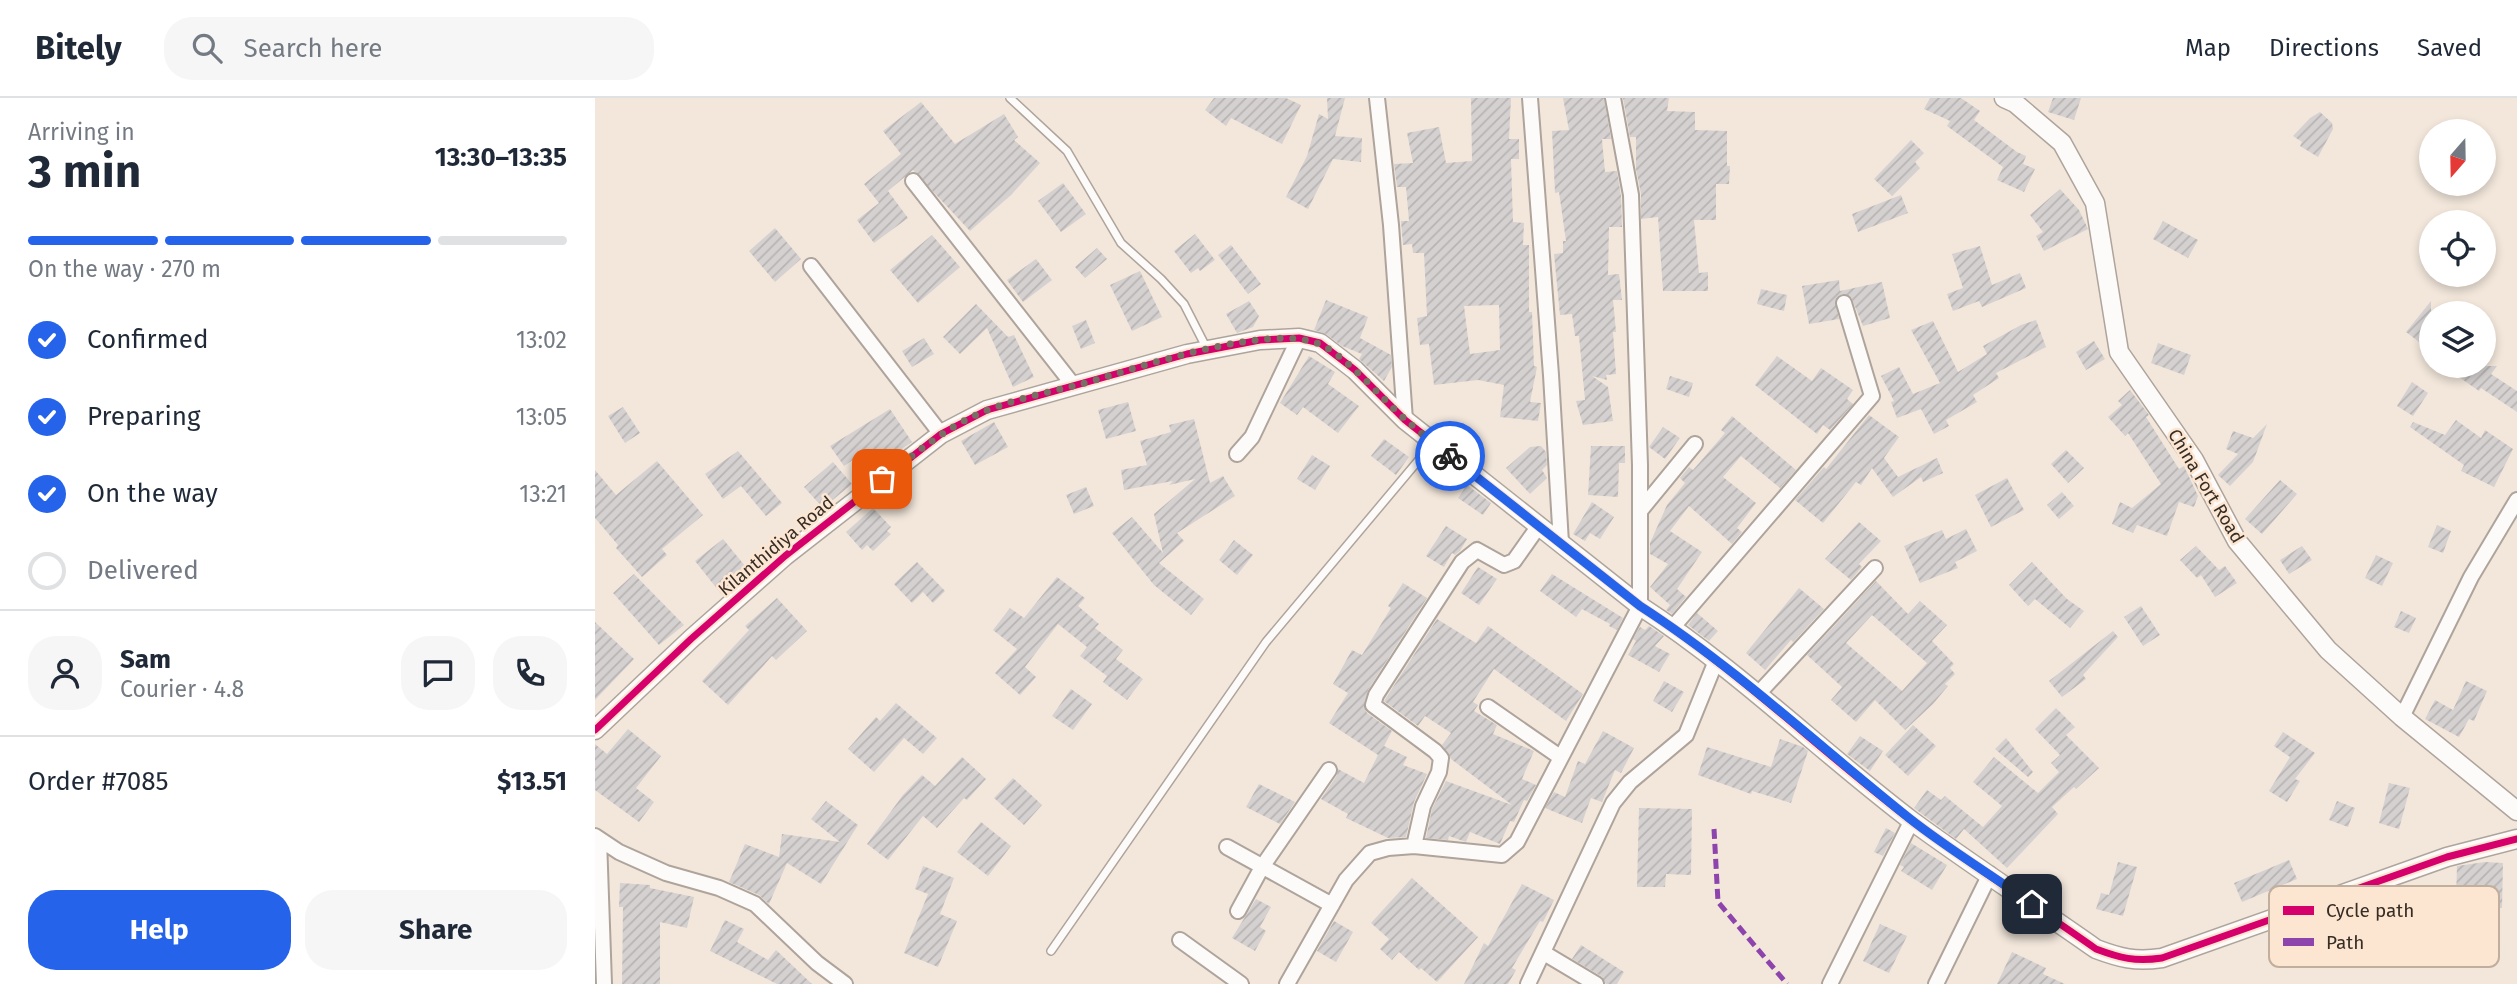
<!DOCTYPE html>
<html lang="en">
<head>
<meta charset="utf-8">
<style>
  :root { --surface:#fff; --page:#f6f6f7; --text:#1f2937; --muted:#747a83; --line:#e0e1e3; --accent:#2563eb }
  body { margin:0; font-family:"Fira Sans",sans-serif; background:var(--page); color:var(--text); height:100vh; display:flex; flex-direction:column; font-size:26px; white-space:nowrap }
  * { box-sizing:border-box; margin:0 }
  p { font-size:23px; color:var(--muted) }
  .icon { flex:none; width:38px; height:38px; fill:none; stroke:currentColor; stroke-width:2; stroke-linecap:round; stroke-linejoin:round }
  .map { position:relative; flex:1; overflow:hidden }
  .drawer { display:flex; flex-direction:column; background:var(--surface); width:595px }
  .drawer>* { flex:none }
  .needle { width:46px; rotate:200deg }
  .tools { position:absolute; left:1824px; top:21px; display:grid; gap:14px }
  .tools a { display:grid; place-items:center; width:77px; height:77px; border-radius:50%; background:var(--surface); box-shadow:0 4px 10px #0003; font-size:35px }
  .pin { position:absolute; display:grid; place-items:center; width:60px; height:60px; color:#fff; margin:-30px; border-radius:14px; box-shadow:0 4px 10px #0006 }
  .courier { position:absolute; display:grid; place-items:center; width:70px; height:70px; margin:-35px; border:5px solid #2563eb; border-radius:50%; background:#fff; color:#222; box-shadow:0 2px 9px #0007 }
  .head em { font-style:normal; font-weight:700 }
  .head div { display:flex; flex-direction:column-reverse }
  .head { display:flex; align-items:center; justify-content:space-between; height:119px; padding:0 28px }
  h1 { font-size:46px; font-weight:700; line-height:52px }
  .bar { display:grid; grid-template-columns:repeat(4,1fr); gap:10px 7px; align-content:center; height:84px; padding:0 28px }
  .bar i { height:9px; border-radius:5px; background:var(--line) }
  .bar .selected { background:var(--accent) }
  .bar p { grid-column:span 4 }
  .line { display:flex; align-items:center; gap:18px; padding:0 28px; border-top:2px solid var(--line) }
  .line div { flex:1 }
  .round { display:grid; place-items:center; flex:none; width:74px; height:74px; border-radius:28px; background:var(--page) }
  ol { padding:0 28px; list-style:none }
  li { display:flex; align-items:center; gap:21px; height:77px }
  li p { margin-inline-start:auto }
  li .icon { padding:7px; border-radius:50%; background:var(--accent); color:#fff; stroke-width:4 }
  li:last-child { color:var(--muted) }
  li i { width:38px; height:38px; border:4px solid var(--line); border-radius:50% }
  .primary-button { display:flex; gap:14px; margin-top:auto; padding:14px 28px }
  .primary-button a { flex:1; height:80px; border-radius:28px; background:var(--accent); color:#fff; font-size:28px; font-weight:700; line-height:80px; text-align:center }
  .primary-button a+a { background:var(--page); color:var(--text) }
  header { display:flex; align-items:center; gap:42px; box-sizing:border-box; height:98px; padding:0 35px; background:var(--surface); border-bottom:2px solid var(--line) }
  header strong { font-size:33px }
  nav { display:flex; gap:38px; margin-inline-start:auto; font-size:24px }
  .search { width:490px; height:63px; background:var(--page); display:flex; align-items:center; gap:18px; box-sizing:border-box; padding:0 24px; border-radius:28px; color:var(--muted); font-size:26px }
  main { display:flex; flex:1; min-height:0 }
  .map>svg:first-child { display:block }
  .building { fill:url(#building-hatch); fill-rule:evenodd }
  .lines { fill:none; stroke-linecap:round; stroke-linejoin:round }
  .service-casing { stroke:#aea49b; stroke-width:10 }
  .minor-casing { stroke:#aea49b; stroke-width:18 }
  .tertiary-casing { stroke:#aea49b; stroke-width:21 }
  .service { stroke:#fdfbfa; stroke-width:7 }
  .minor { stroke:#fdfbfa; stroke-width:14 }
  .tertiary { stroke:#fdfbfa; stroke-width:18 }
  .quiet { stroke:#8e44ad; stroke-width:5; stroke-dasharray:10 5; stroke-linecap:butt }
  .cycleway-casing { stroke:#fde6d1; stroke-width:11 }
  .cycleway { stroke:#d6006c; stroke-width:7 }
  .done { stroke:#786f65; stroke-width:7; stroke-dasharray:0 12.6 }
  .route { stroke:#2563eb; stroke-width:9 }
  .labels { text-anchor:middle; stroke-width:5; stroke-linejoin:round; paint-order:stroke }
  .street-label { font-size:18px; fill:#362e26; stroke:#fde6d1 }
  .key { fill:#fde6d1; stroke:#c1af9e; stroke-width:2 }
  .key-label { font-size:19px; fill:#362e26 }
</style>
</head>
<body>
<header>
<strong>Bitely</strong>
<div class="search"><svg class="icon" aria-label="search" viewBox="0 0 24 24"><circle cx="10" cy="10" r="6"/><path d="M15 15l6 6"/></svg>Search here</div>
<nav><a>Map</a><a>Directions</a><a>Saved</a></nav>
</header>
<main>
<section class="drawer">
<div class="head"><div><h1>3 min</h1><p>Arriving in</p></div><em>13:30–13:35</em></div>
<div class="bar"><i class="selected"></i><i class="selected"></i><i class="selected"></i><i></i><p>On the way · 270 m</p></div>
<ol>
<li><svg class="icon" aria-label="check" viewBox="0 0 24 24"><path d="M5 12l5 5 9-10"/></svg>Confirmed<p>13:02</p></li>
<li><svg class="icon" aria-label="check" viewBox="0 0 24 24"><path d="M5 12l5 5 9-10"/></svg>Preparing<p>13:05</p></li>
<li><svg class="icon" aria-label="check" viewBox="0 0 24 24"><path d="M5 12l5 5 9-10"/></svg>On the way<p>13:21</p></li>
<li><i></i>Delivered</li>
</ol>
<div class="line" style="height:126px"><a class="round"><svg class="icon" aria-label="person" viewBox="0 0 24 24"><circle cx="12" cy="8" r="4"/><path d="M4 21q1-7 8-7t8 7"/></svg></a><div><b>Sam</b><p>Courier · 4.8</p></div><a class="round"><svg class="icon" aria-label="chat" viewBox="0 0 24 24"><path d="M4 5h16v11H9l-5 4z"/></svg></a><a class="round"><svg class="icon" aria-label="phone" viewBox="0 0 24 24"><path d="M5 4h4l2 5-3 2q2 4 5 5l2-3 5 2v4C11 20 4 13 5 4z"/></svg></a></div>
<div class="line" style="height:91px"><div>Order #7085</div><b>$13.51</b></div>
<div class="primary-button"><a>Help</a><a>Share</a></div>
</section>
<div class="map">
<svg width="1922" height="886" viewBox="0 0 1922 886">
  <defs>
    <pattern id="building-hatch" width="6" height="6" patternUnits="userSpaceOnUse" patternTransform="scale(1.75)"><rect width="6" height="6" fill="#d5d1d1"/><path d="M-1 1l2-2M0 6l6-6M5 7l2-2" fill="none" stroke="#b7b4b3"/></pattern>
  </defs>
  <rect width="100%" height="100%" fill="#f3e7db"/>
  <path class="building" d="M619 0H691L706 7 687 46 636 20 631 28 610 12Z
    M732 0H750L740 38 767 40 766 64 738 61 713 111 691 99 712 58 724 16 733 21Z
    M876 0H916L914 41H924V61H916L918 124 929 125 928 147H934V214H937L939 268 942 269 935 304 946 305 943 323 905 319 909 287 883 282 839 287 834 246 825 247 822 220 832 218 829 155H818L817 146 808 147 806 123H814L811 89H802L799 66 818 65 812 35 844 29 851 65 877 63ZM904 207 905 252 875 256 869 208Z
    M968 0H1009L1016 41H1007L1010 74 1022 73 1026 98 1027 129H1014L1013 177 1024 176 1027 202H1018L1021 234H1018L1021 276 1011 277 1012 282 997 278 1013 289 1018 323 988 327 981 303 990 302 984 238H980L977 216 965 217 959 156 968 155V143H971L964 94 960 95 957 33 974 32Z
    M1028 0H1074L1072 13 1100 14V32L1132 33V68H1135L1134 86H1121V122H1099L1104 175 1113 174V193H1068L1063 119 1046 121V96L1041 71V39H1035Z
    M1335 0H1366L1385 13 1379 22 1422 54 1431 58 1428 66 1440 71 1429 94 1402 82 1408 69 1352 28 1355 23 1329 11Z
    M1458 0H1486L1479 22 1453 14Z
    M326 4 360 46 409 16 423 39 419 42 445 65 416 97 375 133 318 72 293 93 313 120 279 145 262 122 284 105 269 86 306 56 288 33Z
    M1725 14 1737 25 1738 31 1723 59 1705 48 1707 44 1698 38 1715 20Z
    M1316 42 1329 55 1320 64 1325 70 1297 98 1279 81Z
    M468 85 491 116 466 134 443 103Z
    M1465 91 1484 112 1493 131 1449 153 1441 138 1448 134 1435 117Z
    M1306 97 1313 115 1263 134 1257 116Z
    M1568 123 1603 142 1593 160 1558 141Z
    M180 130 206 161 180 184 154 153Z
    M600 136 620 162 605 173 603 170 596 175 579 153Z
    M337 137 365 169 323 205 295 172Z
    M636 147 666 186 653 196 623 157Z
    M1385 148 1397 187 1425 175 1431 190 1387 209 1384 203 1358 213 1352 196 1368 190 1357 156Z
    M502 150 512 161 490 180 480 169Z
    M441 161 457 182 428 204 412 182Z
    M545 173 567 219 537 233 515 187Z
    M1244 182 1245 193 1287 184 1295 220 1268 228 1256 199 1247 196 1240 203 1244 221 1214 226 1207 188Z
    M1166 191 1192 197 1189 213 1162 206Z
    M731 202 773 219 765 240 796 257 797 269 789 283 764 261 767 256 747 248 731 236 719 232Z
    M654 203 664 218 658 229 642 235 631 216Z
    M1836 203V253L1811 234Z
    M381 206 413 239 419 237 439 279 418 289 392 230 365 256 348 239Z
    M491 222 500 245 486 251 477 228Z
    M1441 222 1451 249 1401 275 1404 280 1378 297 1382 304 1351 322 1354 328 1339 336 1326 311 1302 320 1296 304 1299 303 1286 278 1304 269 1318 296 1345 285 1316 232 1338 223 1363 274 1392 256 1388 248 1426 227Z
    M329 240 339 256 317 269 307 253Z
    M1499 243 1510 261 1491 272 1481 254Z
    M1563 245 1596 257 1589 277 1556 265Z
    M714 258 740 274 733 286 764 308 743 335 708 309 702 317 685 305Z
    M1182 258 1217 283 1226 270 1258 292 1252 301 1258 306 1235 332 1228 327 1222 336 1160 287Z
    M1848 268H1902L1896 276 1922 293V314L1886 290 1884 293Z
    M1075 278 1098 285 1094 299 1071 291Z
    M1817 284 1833 295 1818 318 1802 308Z
    M1535 292 1554 317 1551 319 1584 371 1589 368 1603 398 1599 409 1584 404 1572 438 1542 427 1538 435 1517 426 1525 404 1537 410 1566 386 1533 335 1530 338 1513 319 1527 307 1523 303Z
    M533 304 541 333 511 341 503 312Z
    M28 309 45 335 30 345 13 318Z
    M295 311 317 344 284 366 274 351 249 368 235 348Z
    M1274 317 1304 339 1289 360 1303 379 1342 360 1348 375 1328 384 1326 379 1298 399 1277 370 1266 387 1261 384 1228 425 1200 402 1229 369 1231 371Z
    M1137 318 1201 372 1185 390 1146 358 1128 379 1161 405 1142 430 1147 434 1137 446 1094 408 1075 433 1107 454 1082 491 1091 499 1077 516 1071 512 1075 507 1055 489 1073 466 1055 456V445L1072 407 1090 385 1085 380 1094 369 1098 372 1130 335 1126 332Z
    M599 321 615 385 628 378 640 398 582 435 589 443 564 465 609 501 596 517 559 487 517 435 537 419 568 455 559 416 600 381 574 387 578 383 529 392 526 372 552 367 545 343 576 334 574 327Z
    M1861 322 1886 340 1890 332 1918 351 1899 389 1866 373 1869 367 1815 329 1818 324 1850 337Z
    M399 324 413 349 380 367 366 343Z
    M1672 326 1658 364 1635 388 1623 377 1643 356 1631 351 1638 333 1658 340Z
    M1068 329 1085 340 1070 361 1054 349Z
    M789 341 814 359 801 377 776 358Z
    M946 348 951 354 952 367 947 372 952 380 935 396 911 370 935 349Z
    M996 348H1030V365H1024L1023 399 993 397Z
    M1471 352 1489 370 1473 385 1456 366Z
    M143 353 187 405 171 418 146 388 128 401 110 376Z
    M717 357 735 368 720 392 702 381Z
    M62 363 108 417 67 451 72 457 47 479 21 450 23 447 0 420V372L21 397Z
    M238 364 257 386 228 410 209 389Z
    M1412 380 1429 412 1396 429 1380 397Z
    M1685 382 1702 396 1667 436 1650 421Z
    M872 387 896 405 888 417 863 400Z
    M491 389 499 408 479 416 471 397Z
    M1467 394 1479 408 1464 421 1452 407Z
    M997 404 1019 419 1005 441 995 435 990 443 978 436Z
    M278 410 296 429 292 433 296 436 278 453 272 447 267 452 251 434Z
    M1264 424 1286 443 1264 466 1267 469 1256 482 1230 461Z
    M1842 427 1856 433 1848 455 1833 449Z
    M851 428 872 441 865 453 860 457 857 455 849 469 831 458Z
    M1371 431 1382 453 1360 464 1363 470 1325 485 1309 448 1347 432 1351 441Z
    M128 441 155 474 127 497 100 463Z
    M639 442 658 457 642 477 624 462Z
    M1601 448 1624 472 1630 468 1642 485 1620 499 1606 477 1602 480 1585 462Z
    M1707 448 1717 462 1694 476 1685 462Z
    M1781 457 1798 465 1787 488 1770 480Z
    M322 464 350 493 338 505 328 494 317 505 299 486Z
    M1437 464 1472 501 1489 513 1475 530 1440 501 1433 508 1414 487Z
    M883 469 902 481 884 507 866 495Z
    M39 476 89 527 64 547 18 495Z
    M957 476 1028 520 1022 532 1014 528 1015 526 987 511 981 519 945 493Z
    M462 479 490 500 483 508 504 526 500 530 528 552 521 561 548 581 532 602 508 584 512 578 485 558 492 549 463 526 430 569 441 579 425 597 400 575 422 551 398 532 415 510 429 520Z
    M1281 483 1313 516 1325 503 1352 527 1337 543 1359 566 1355 570 1360 576 1350 586 1353 588 1338 606 1310 632 1280 602 1261 624 1236 602 1247 589 1212 557ZM1277 517 1332 565 1307 593 1251 545Z
    M808 485 832 500 773 592 769 609 772 615 797 633 789 648 812 659 808 667 832 676 819 704 811 739 793 740 751 720 753 716 726 701 742 677 743 671 769 685 783 657 734 625 753 595 738 586 757 552 767 557 796 510 793 508Z
    M1204 490 1229 511 1198 544 1196 542 1170 572 1151 555Z
    M182 500 212 533 181 562 177 558 133 607 107 583 154 532 150 528Z
    M1546 508 1565 537 1548 548 1529 519Z
    M1806 513 1821 520 1814 535 1799 529Z
    M1102 515 1123 533 1114 543 1093 527Z
    M842 521 881 545 893 528 988 596 971 623 899 571 878 604 883 607 879 613 902 627 898 636 939 653 927 681 941 687 932 703 929 702 919 724 915 723 905 746 875 734 871 744 854 738 853 742 831 740 837 711 851 683 917 707 856 661 847 647 856 635 830 618 823 628 789 603Z
    M0 524 39 561 0 602Z
    M1054 528 1069 538 1060 548 1075 556 1064 574 1033 557 1041 543 1038 541 1045 529 1050 532Z
    M1518 533 1523 539 1488 577 1491 581 1467 599 1454 583Z
    M1069 583 1089 594 1077 614 1058 603Z
    M1871 583 1892 593 1879 623 1874 621 1864 639 1830 621 1840 602 1858 612Z
    M476 591 497 606 478 632 457 618Z
    M301 605 342 640 328 656 309 640 279 674 253 651 281 619 285 623Z
    M1461 610 1480 629 1471 637 1504 670 1481 691 1479 689 1457 709 1463 716 1412 770 1369 731 1361 741 1319 710 1332 692 1346 702 1350 698 1388 729 1407 708 1378 684 1399 659 1443 695 1464 674 1456 665 1465 657 1440 631Z
    M1318 627 1341 648 1313 678 1290 657Z
    M33 631 66 658 41 690 59 704 44 724 0 692V646L12 656Z
    M1008 633 1039 650 1026 675 1020 672 1007 704 996 700 987 725 950 710 959 694 970 699 983 663 990 666Z
    M1688 634 1720 655 1700 681 1705 683 1692 704 1674 693 1695 659 1679 648Z
    M1265 638 1288 653 1275 673 1252 656Z
    M1411 640 1438 674 1433 679 1400 651Z
    M1185 641 1208 649 1213 653 1196 705 1157 693 1156 696 1103 677 1112 649 1176 669Z
    M367 659 391 681 372 702 369 700 342 730 328 718 293 762 272 746 308 697 327 677 340 688Z
    M418 680 447 707 429 727 399 700Z
    M1794 685 1815 690 1804 731 1784 725Z
    M664 686 700 704 685 726 651 709Z
    M231 703 263 727 226 786 192 765 174 806 164 797 134 784 150 746 184 759 187 736 245 744 216 721Z
    M1742 703 1760 710 1753 729 1734 722Z
    M1044 710 1097 711 1096 777 1071 776 1070 789H1042Z
    M386 724 416 748 393 778 362 754Z
    M1291 730 1300 735 1288 758 1279 754Z
    M1316 745 1352 767 1337 792 1306 773 1309 769 1305 767Z
    M1694 762 1702 781 1647 804 1639 785Z
    M1523 764 1542 769 1528 818 1501 811 1506 795 1514 797Z
    M1890 764 1908 765 1907 810 1888 809V802L1861 801 1862 768Z
    M328 768 359 780 345 816 362 823 343 869 309 855 333 796 320 791Z
    M817 780 883 839 842 884 826 870 824 872 804 854 797 862 785 851 794 841 776 825Z
    M25 785 55 787V790L99 799 92 830 65 824V886H27L28 809H24Z
    M927 786 959 802 948 824 945 823 917 870 921 872 913 886H869L889 845 893 848Z
    M661 801 676 809 665 829 671 833 660 853 637 840Z
    M130 822 149 831 142 844 173 862 181 852 217 886H182L115 853Z
    M739 823 758 834 741 864 722 853Z
    M1285 826 1312 838 1294 875 1268 863Z
    M986 847 1029 874 1022 886H1011L1006 878 977 861Z
    M1417 854 1451 870 1448 876 1470 886H1402Z"/>
  <g class="lines">
    <g class="service-casing">
      <path id="service" d="M415 0 472 53 526 145 566 181 589 206 612 251
        M456 853 671 544 838 345"/>
    </g>
    <g class="minor-casing">
      <path id="minor" d="M782 0 796 127 810 322
        M935 0 956 277 966 445
        M318 83 479 288
        M216 168 346 336
        M642 356 657 339 704 240
        M1045 413 1100 346
        M1078 529 1277 298 1249 205
        M1163 596 1280 470
        M893 609 965 659
        M1807 619 1876 479 1922 402
        M0 738 24 754 71 775 124 790 160 806 222 865 250 886
        M4 741 9 886
        M819 748 828 708 844 674 846 660 840 653 778 607 781 597 867 464 882 452 909 467 919 463 943 429
        M632 749 737 807
        M643 813 667 769 734 672
        M585 842 646 886
        M949 855 1001 886
        M692 886 751 782 775 755 793 750 819 748 907 757 922 744 1045 508V367L1036 97 1018 0
        M933 886 1018 705 1035 684 1091 637 1121 563
        M1235 886 1317 722
        M1341 886 1395 776"/>
    </g>
    <g class="tertiary-casing">
      <path id="tertiary" d="M1409 0 1420 5 1467 45 1500 105 1524 254 1599 362 1642 443 1733 552 1807 619 1922 713
        M0 632 96 541 190 458 346 336 392 312 592 256 665 242 704 240 725 245 760 272 810 322 1045 508C1142 571 1225 653 1317 723 1377 767 1440 808 1501 851 1525 860 1540 864 1567 860L1852 759 1922 741"/>
    </g>
    <use href="#service" class="service"/>
    <use href="#minor" class="minor"/>
    <use href="#tertiary" class="tertiary"/>
    <path class="quiet" d="M1119 731 1123 804 1192 886"/>
    <g class="cycleway-casing">
      <path id="cycleway" d="M0 632 96 541 190 458 346 336 392 312 592 256 665 242 704 240 725 245 760 272 810 322 1045 508C1142 571 1225 653 1317 723 1377 767 1440 808 1501 851 1525 860 1540 864 1567 860L1852 759 1922 741"/>
    </g>
    <use href="#cycleway" class="cycleway"/>
  </g>
  <g class="lines">
    <path class="done" d="M287 381C320 356 353 327 393 312 424 300 458 293 490 285 545 269 671 226 722 245 748 254 788 302 810 321 824 334 840 346 855 358"/>
    <path class="route" d="M855 358 1045 508C1141 570 1225 649 1314 720 1353 751 1397 777 1437 806"/>
  </g>
  <g class="labels">
    <g class="street-label">
      <text transform="translate(1611 388) rotate(59)" y="6">China Fort Road</text>
      <text transform="translate(181 448) rotate(-40)" y="6">Kilanthidiya Road</text>
    </g>
  </g>
  <rect x="1674" y="788" width="230" height="81" rx="10" class="key"/>
  <rect x="1688" y="808" width="31" height="9" fill="#d6006c"/>
  <rect x="1688" y="840" width="31" height="8" fill="#8e44ad"/>
  <g class="key-label">
    <text x="1731" y="819">Cycle path</text>
    <text x="1731" y="851">Path</text>
  </g>
</svg>
<div class="tools">
<a><svg class="needle" viewBox="-14 -14 28 28"><path d="M0-13l5 13h-10z" fill="#e53935"/><path d="M0 13l5-13h-10z" fill="#747a83"/></svg></a>
<a><svg class="icon" aria-label="locate" viewBox="0 0 24 24"><circle cx="12" cy="12" r="6"/><path d="M12 2v4M12 18v4M2 12h4M18 12h4"/></svg></a>
<a><svg class="icon" aria-label="layers" viewBox="0 0 24 24"><path d="M12 4l9 5-9 5-9-5zM3 14l9 5 9-5"/></svg></a>
</div>
<div class="pin" style="left:287px;top:381px;background:#ea580c"><svg class="icon" aria-label="bag" viewBox="0 0 24 24"><path d="M5 8h14l-1 12H6zM9 8a3 3 0 0 1 6 0"/></svg></div>
<div class="pin" style="left:1437px;top:806px;background:#1f2937"><svg class="icon" aria-label="home" viewBox="0 0 24 24"><path d="M3 11l9-7 9 7M6 9v11h12V9"/></svg></div>
<div class="courier" style="left:855px;top:358px"><svg class="icon" aria-label="bike" viewBox="0 0 24 24"><circle cx="6" cy="16" r="4"/><circle cx="18" cy="16" r="4"/><path d="M6 16l4-8h5l3 8M10 8l3 8H6M13 5h3"/></svg></div>
</div>
</main>
</body>
</html>
